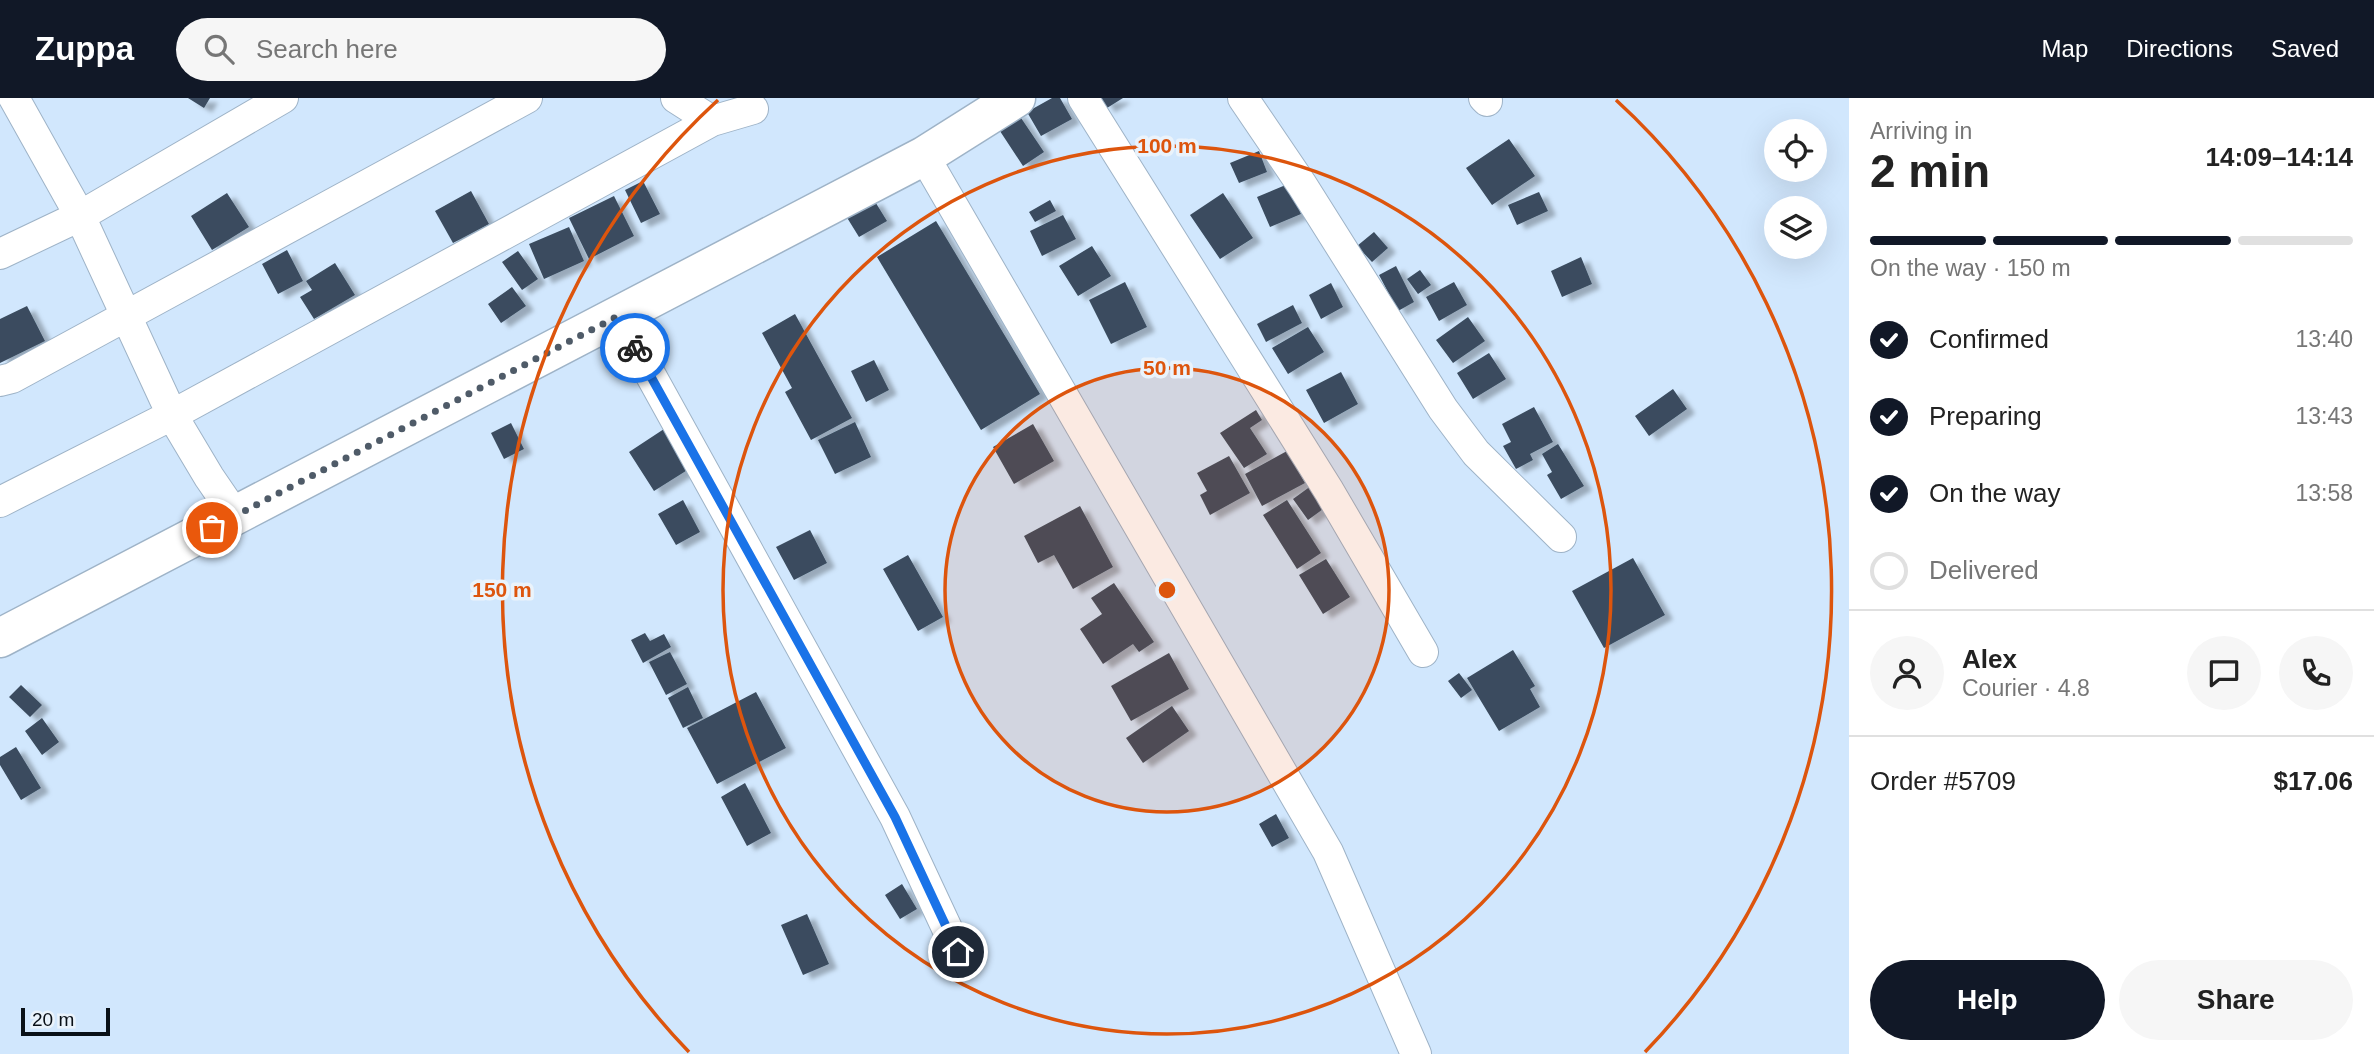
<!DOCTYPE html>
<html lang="en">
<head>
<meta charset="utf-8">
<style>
  :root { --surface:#fff; --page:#f6f6f6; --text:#222; --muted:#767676; --line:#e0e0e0; --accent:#111827 }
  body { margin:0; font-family:Arial,sans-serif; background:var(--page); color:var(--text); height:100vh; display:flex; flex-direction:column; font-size:26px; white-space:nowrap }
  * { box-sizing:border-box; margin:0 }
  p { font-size:23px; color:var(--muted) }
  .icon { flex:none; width:38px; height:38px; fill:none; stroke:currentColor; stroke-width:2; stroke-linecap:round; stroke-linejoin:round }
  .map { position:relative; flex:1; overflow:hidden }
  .details { display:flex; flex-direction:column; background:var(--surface); width:525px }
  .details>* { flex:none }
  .controls { position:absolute; left:1764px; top:21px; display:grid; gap:14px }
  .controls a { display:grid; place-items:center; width:63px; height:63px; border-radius:50%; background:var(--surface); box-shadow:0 7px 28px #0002; font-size:35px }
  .scale { position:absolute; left:21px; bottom:18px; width:89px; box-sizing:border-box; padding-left:7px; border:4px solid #091017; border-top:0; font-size:19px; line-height:24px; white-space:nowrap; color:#091017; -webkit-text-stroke:5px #eaf3fb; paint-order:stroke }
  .pin { position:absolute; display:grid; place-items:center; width:60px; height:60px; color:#fff; margin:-30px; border:4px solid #fff; border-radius:50%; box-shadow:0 2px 7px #0007 }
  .courier { position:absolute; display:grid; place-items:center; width:70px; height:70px; margin:-35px; border:5px solid #1a73e8; border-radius:50%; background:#fff; color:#222; box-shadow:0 2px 9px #0007 }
  .overview em { font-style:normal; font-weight:700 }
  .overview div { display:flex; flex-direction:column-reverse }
  .overview { display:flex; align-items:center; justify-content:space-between; height:119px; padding:0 21px }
  h1 { font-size:46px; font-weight:700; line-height:52px }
  .bar { display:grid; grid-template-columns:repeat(4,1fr); gap:10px 7px; align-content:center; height:84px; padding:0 21px }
  .bar i { height:9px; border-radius:5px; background:var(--line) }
  .bar .selected { background:var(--accent) }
  .bar p { grid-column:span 4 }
  .line { display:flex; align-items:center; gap:18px; padding:0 21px; border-top:2px solid var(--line) }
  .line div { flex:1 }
  .round { display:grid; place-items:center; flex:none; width:74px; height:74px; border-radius:37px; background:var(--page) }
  ol { padding:0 21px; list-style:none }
  li { display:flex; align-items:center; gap:21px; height:77px }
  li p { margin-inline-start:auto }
  li .icon { padding:7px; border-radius:50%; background:var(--accent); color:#fff; stroke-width:4 }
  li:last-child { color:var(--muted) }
  li i { width:38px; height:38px; border:4px solid var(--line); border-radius:50% }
  .button { display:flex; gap:14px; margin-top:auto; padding:14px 21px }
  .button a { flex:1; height:80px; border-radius:42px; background:var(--accent); color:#fff; font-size:28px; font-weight:700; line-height:80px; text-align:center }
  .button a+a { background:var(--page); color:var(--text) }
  header { display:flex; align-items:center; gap:42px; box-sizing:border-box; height:98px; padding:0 35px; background:var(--accent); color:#fff }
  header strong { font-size:33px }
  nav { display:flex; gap:38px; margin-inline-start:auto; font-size:24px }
  .search { width:490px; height:63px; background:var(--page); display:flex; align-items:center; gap:18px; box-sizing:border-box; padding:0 24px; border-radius:38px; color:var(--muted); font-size:26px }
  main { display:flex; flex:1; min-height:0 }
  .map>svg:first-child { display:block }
  .building { fill:#3a4c5e; filter:url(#shadow) }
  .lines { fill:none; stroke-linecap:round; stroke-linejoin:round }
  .street-casing { stroke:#9eb3c7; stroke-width:32 }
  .secondary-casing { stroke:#9eb3c7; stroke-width:41 }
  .street { stroke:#fff; stroke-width:30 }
  .secondary { stroke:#fff; stroke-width:38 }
  .done { stroke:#4f5b68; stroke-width:7; stroke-dasharray:0 12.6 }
  .route { stroke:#1a73e8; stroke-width:9 }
  .ring { fill:none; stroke:#dd550d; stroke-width:3.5 }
  .centre { fill:#dd550d; stroke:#eaf3fb; stroke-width:3.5 }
  .ring-label { font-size:21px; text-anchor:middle; font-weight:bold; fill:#dd550d; stroke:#eaf3fb; stroke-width:7; stroke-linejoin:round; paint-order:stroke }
</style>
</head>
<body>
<header>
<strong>Zuppa</strong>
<div class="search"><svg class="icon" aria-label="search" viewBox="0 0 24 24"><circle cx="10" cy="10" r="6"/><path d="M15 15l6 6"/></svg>Search here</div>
<nav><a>Map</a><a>Directions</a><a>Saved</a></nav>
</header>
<main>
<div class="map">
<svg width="1849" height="956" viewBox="0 0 1849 956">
  <defs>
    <filter id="shadow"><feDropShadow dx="8" dy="4.5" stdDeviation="2" flood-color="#0004"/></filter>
  </defs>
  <rect width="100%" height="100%" fill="#d1e7fd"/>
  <path class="building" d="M188 0H210L204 10Z
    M1052 0H1060L1072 21 1041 38 1027 14Z
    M1101 0H1123L1107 10Z
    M1017 14 1044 54 1023 68 996 27Z
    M1509 41 1535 78 1492 107 1466 70Z
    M1259 53 1267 74 1239 85 1230 65Z
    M643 83 660 116 641 125 625 92Z
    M1288 86 1301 116 1270 129 1257 99Z
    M471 93 489 126 453 145 435 113Z
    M1539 94 1548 113 1517 127 1508 107Z
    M227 95 249 129 212 152 191 118Z
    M1223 95 1253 140 1220 161 1190 117Z
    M614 98 634 138 589 161 569 120Z
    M874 102 887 123 859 139 846 118Z
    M1050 102 1056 113 1035 124 1029 114Z
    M1063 117 1076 141 1042 158 1030 133Z
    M936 123 1040 296 981 332 877 159Z
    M569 129 584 163 544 181 529 146Z
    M1374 134 1388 150 1372 164 1357 148Z
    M1092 148 1111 178 1078 198 1059 168Z
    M287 152 303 183 278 196 262 166Z
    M518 153 538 181 522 192 502 164Z
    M1581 159 1592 186 1562 199 1551 173Z
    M335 165 355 197 314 221 300 199 312 192 306 183Z
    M1396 168 1414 204 1398 213 1379 177Z
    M1420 172 1431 187 1418 196 1407 181Z
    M1125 184 1147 229 1111 246 1089 202Z
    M1454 184 1467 207 1439 223 1426 199Z
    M1331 185 1343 209 1321 221 1309 197Z
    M512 189 526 208 501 225 488 206Z
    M1293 207 1302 225 1266 244 1257 226Z
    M27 208 45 243 0 265V221Z
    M795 216 852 320 811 342 785 294 792 290 762 235Z
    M1468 219 1485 243 1453 265 1436 242Z
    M1308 229 1324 254 1288 276 1272 250Z
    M1489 255 1506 281 1473 301 1457 275Z
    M874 262 889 292 866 304 851 273Z
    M1341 274 1358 306 1324 325 1306 292Z
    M1673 291 1687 311 1649 338 1635 318Z
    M1534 309 1553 344 1530 356 1533 362 1516 371 1503 348 1511 344 1502 326Z
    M1256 312 1262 322 1250 330 1267 356 1244 370 1220 335Z
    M855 324 871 359 835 376 818 342Z
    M511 325 524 351 504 361 491 335Z
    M1033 326 1054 363 1014 386 993 349Z
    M664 331 689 371 654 393 629 354Z
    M1558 346 1584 388 1561 401 1547 377 1552 374 1542 356Z
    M1287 353 1305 385 1262 408 1245 376Z
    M1229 358 1250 395 1210 417 1200 397 1207 393 1197 375Z
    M1315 385 1330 406 1308 422 1293 401Z
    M683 402 700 434 676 447 658 416Z
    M1287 402 1321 455 1297 471 1263 417Z
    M1080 408 1113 469 1073 491 1054 457 1038 465 1024 438Z
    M810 432 827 465 794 482 776 449Z
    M908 457 943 519 918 533 883 471Z
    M1633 460 1665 517 1604 550 1572 493Z
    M1326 461 1350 499 1323 516 1299 477Z
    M1114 485 1154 544 1139 554 1133 546 1103 566 1080 531 1102 516 1091 500Z
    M645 535 650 543 664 536 671 549 643 565 631 542Z
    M1513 552 1535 588 1530 591 1540 609 1499 633 1467 580Z
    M670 554 687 586 666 597 649 564Z
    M1169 555 1189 591 1131 623 1111 588Z
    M1459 575 1472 592 1461 600 1448 583Z
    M21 587 42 607 30 619 9 599Z
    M688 589 703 620 683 630 668 600Z
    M756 594 786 650 717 686 687 630Z
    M1172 608 1189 633 1143 665 1126 640Z
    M42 620 59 644 42 657 25 633Z
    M16 649 41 690 21 702 0 667V659Z
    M745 685 771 735 747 748 721 699Z
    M1276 716 1289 740 1272 749 1259 726Z
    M902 786 917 811 900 821 885 797Z
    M807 816 829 866 803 877 781 827Z"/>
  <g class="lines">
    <g class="street-casing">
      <path id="street" d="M14 0 80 118 172 317 209 379 235 417
        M676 0 712 23
        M1083 0 1329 393 1423 554
        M1243 0 1302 87 1443 311 1476 355 1561 439
        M1484 0 1487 3
        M924 58 1328 754 1416 956
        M0 156 80 118 283 0
        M618 218 895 719 958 854
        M0 283 12 280 527 0
        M0 404 172 317 712 23 753 11"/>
    </g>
    <g class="secondary-casing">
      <path id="secondary" d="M0 540 924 58 1016 0"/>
    </g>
    <use href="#street" class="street"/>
    <use href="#secondary" class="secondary"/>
  </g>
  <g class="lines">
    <path class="done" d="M212 430 618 218 635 250"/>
    <path class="route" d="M635 250 895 719 958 854"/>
  </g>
  <circle cx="1167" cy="492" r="222" fill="#dd550d" fill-opacity=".12"/>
  <g class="ring">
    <circle cx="1167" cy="492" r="222"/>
    <circle cx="1167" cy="492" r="444"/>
    <path d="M689 954A665 665 0 0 1 718 2M1616 2A665 665 0 0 1 1645 954"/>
  </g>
  <circle cx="1167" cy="492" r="10" class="centre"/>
  <g class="ring-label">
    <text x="1167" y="55">100 m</text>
    <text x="1167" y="277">50 m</text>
    <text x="502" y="499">150 m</text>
  </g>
</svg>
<div class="controls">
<a><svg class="icon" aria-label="locate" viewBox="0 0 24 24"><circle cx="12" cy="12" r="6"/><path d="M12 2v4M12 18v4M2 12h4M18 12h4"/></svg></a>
<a><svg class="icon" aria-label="layers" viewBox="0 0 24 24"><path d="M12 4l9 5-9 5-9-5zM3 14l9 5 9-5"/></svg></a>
</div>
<div class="scale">20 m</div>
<div class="pin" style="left:212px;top:430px;background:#ea580c"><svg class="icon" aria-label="bag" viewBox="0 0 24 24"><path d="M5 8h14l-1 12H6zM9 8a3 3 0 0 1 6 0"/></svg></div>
<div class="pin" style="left:958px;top:854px;background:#1f2937"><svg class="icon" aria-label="home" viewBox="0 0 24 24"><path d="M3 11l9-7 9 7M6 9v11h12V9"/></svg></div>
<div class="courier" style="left:635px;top:250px"><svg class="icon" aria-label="bike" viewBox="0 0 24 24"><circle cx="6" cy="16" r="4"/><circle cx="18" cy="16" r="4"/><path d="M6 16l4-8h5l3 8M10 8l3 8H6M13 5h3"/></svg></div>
</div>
<section class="details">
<div class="overview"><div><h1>2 min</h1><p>Arriving in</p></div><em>14:09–14:14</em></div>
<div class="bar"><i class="selected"></i><i class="selected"></i><i class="selected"></i><i></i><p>On the way · 150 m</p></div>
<ol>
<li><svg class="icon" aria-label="check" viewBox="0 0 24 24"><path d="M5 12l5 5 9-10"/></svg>Confirmed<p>13:40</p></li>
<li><svg class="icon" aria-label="check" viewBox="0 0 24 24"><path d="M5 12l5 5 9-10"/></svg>Preparing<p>13:43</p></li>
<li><svg class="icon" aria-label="check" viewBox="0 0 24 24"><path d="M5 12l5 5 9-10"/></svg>On the way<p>13:58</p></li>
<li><i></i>Delivered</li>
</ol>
<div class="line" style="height:126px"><a class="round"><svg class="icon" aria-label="person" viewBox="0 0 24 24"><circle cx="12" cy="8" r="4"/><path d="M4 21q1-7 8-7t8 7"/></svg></a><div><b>Alex</b><p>Courier · 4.8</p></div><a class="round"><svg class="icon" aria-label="chat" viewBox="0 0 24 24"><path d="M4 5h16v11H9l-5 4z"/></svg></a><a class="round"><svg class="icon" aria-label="phone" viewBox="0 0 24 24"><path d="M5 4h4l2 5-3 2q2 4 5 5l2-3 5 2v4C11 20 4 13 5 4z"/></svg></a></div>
<div class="line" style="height:91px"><div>Order #5709</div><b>$17.06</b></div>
<div class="button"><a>Help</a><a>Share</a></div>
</section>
</main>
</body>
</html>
